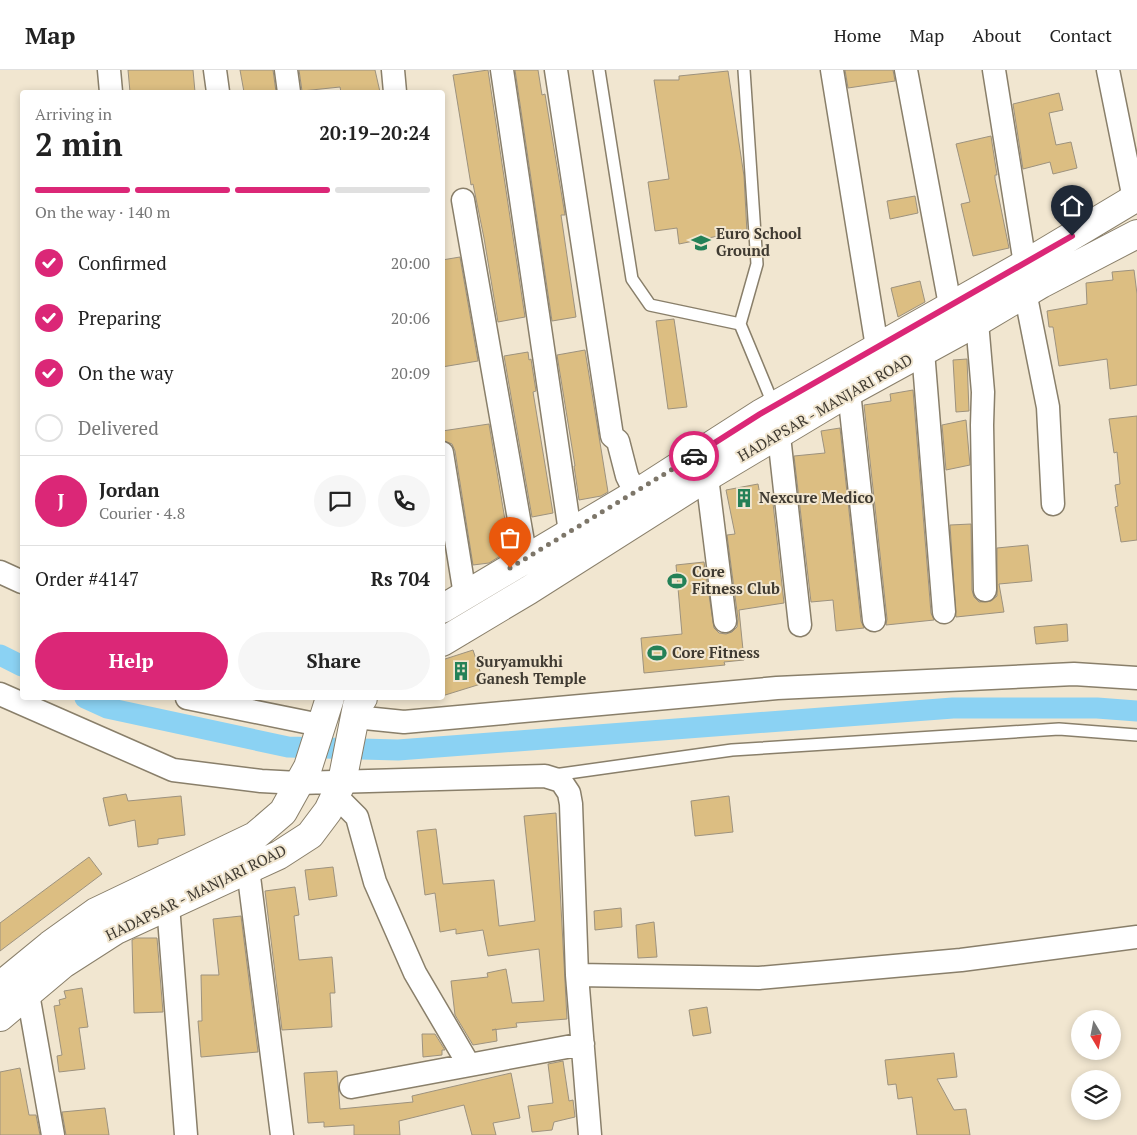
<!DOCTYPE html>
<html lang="en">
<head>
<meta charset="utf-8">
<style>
  :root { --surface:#fff; --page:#f6f6f6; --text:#222; --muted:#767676; --line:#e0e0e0; --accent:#db2777 }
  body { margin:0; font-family:"PT Serif",serif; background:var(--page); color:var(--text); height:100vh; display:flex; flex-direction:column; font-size:19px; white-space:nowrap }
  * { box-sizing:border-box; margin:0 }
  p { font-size:16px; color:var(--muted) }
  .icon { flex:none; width:28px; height:28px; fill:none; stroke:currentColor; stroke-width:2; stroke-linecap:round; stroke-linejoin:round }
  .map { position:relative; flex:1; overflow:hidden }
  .details { position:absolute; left:20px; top:20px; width:425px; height:610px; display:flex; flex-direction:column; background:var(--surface); border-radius:5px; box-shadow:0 2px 8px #0003 }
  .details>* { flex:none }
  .needle { width:32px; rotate:170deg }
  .fabs { position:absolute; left:1071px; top:940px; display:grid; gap:10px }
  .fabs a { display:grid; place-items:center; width:50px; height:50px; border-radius:50%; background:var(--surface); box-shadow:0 2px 8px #0003; font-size:25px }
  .pin { position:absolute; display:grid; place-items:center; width:42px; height:42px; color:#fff; margin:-51px -21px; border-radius:50% 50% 50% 0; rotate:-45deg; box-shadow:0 0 5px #0007 }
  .pin .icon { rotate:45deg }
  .courier { position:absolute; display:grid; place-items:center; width:50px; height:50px; margin:-25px; border:4px solid #db2777; border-radius:50%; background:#fff; color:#222; box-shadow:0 1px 6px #0007 }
  .headline em { font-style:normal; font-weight:800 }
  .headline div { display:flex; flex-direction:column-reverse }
  .headline { display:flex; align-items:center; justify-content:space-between; height:85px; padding:0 15px }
  h1 { font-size:32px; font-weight:800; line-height:38px }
  .bar { display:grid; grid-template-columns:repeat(4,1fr); gap:8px 5px; align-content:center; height:60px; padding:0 15px }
  .bar i { height:6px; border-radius:4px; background:var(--line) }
  .bar .active { background:var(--accent) }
  .bar p { grid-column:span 4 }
  .line { display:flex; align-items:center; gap:12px; padding:0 15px; border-top:1px solid var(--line) }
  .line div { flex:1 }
  .round { display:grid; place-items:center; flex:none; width:52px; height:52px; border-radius:26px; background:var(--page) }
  ol { padding:0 15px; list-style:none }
  li { display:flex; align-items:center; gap:15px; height:55px }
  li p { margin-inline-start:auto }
  li .icon { padding:5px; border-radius:50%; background:var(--accent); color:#fff; stroke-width:4 }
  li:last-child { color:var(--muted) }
  li i { width:28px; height:28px; border:2px solid var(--line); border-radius:50% }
  .button { display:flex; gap:10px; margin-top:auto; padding:10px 15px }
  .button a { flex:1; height:58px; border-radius:30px; background:var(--accent); color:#fff; font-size:20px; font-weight:800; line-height:58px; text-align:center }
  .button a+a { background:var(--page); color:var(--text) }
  header { display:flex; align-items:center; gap:30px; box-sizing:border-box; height:70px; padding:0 25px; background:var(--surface); border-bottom:1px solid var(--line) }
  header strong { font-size:24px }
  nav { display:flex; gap:28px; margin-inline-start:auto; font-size:18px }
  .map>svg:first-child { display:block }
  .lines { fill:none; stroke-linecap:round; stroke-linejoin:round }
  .canal { stroke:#8bd2f3; stroke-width:21 }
  .building { fill:#dcbe82; stroke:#9d927e }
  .service-casing { stroke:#897f6a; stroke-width:14 }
  .minor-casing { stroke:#897f6a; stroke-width:25 }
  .primary-casing { stroke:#897f6a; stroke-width:30 }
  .service { stroke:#fff; stroke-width:11 }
  .minor { stroke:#fff; stroke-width:22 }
  .primary { stroke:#fff; stroke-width:28 }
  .done { stroke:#7d7669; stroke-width:5; stroke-dasharray:0 9 }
  .route { stroke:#db2777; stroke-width:6 }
  .labels { text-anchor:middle; stroke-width:4; stroke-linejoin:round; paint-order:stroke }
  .poi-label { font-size:15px; font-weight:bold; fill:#3f3a31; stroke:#f1e6d0; text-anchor:start }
  .street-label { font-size:15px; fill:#3f3a31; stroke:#f1e6d0 }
</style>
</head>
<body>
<header>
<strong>Map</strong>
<nav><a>Home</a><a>Map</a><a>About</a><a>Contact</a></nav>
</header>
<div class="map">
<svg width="1137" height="1065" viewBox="0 0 1137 1065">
  <rect width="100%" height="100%" fill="#f1e6d0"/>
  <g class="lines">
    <path class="canal" d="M0 585 22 596
      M85 628 107 638 288 677 398 680 953 638H1097L1137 641"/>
  </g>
  <path class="building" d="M128 0H193L195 22H130Z
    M240 0H273L276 22H244Z
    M299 0H375L380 22H341L340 17 302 21Z
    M488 0 525 247 498 252 484 168 473 114 471 115 453 5Z
    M515 0H538L542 25 545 24 565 145H561L576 247 552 251Z
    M845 0H893L895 11 848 18Z
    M728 1 744 106 747 163 733 166V163L679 174 677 158 655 161 648 112 669 109 654 10H679V6Z
    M1059 23 1063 40 1049 43 1056 75 1071 72 1077 98 1053 104 1050 92 1023 99 1013 34Z
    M991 66 997 105H995V109L1009 178 973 186 961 134 970 132 956 74Z
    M915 126 918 143 890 149 887 131Z
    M460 187 478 291 442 297V190Z
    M1134 200 1137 224V315L1110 319 1107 289 1059 296 1053 257H1049L1047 241 1087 234 1086 213 1113 210 1112 202Z
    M920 211 925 232 898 247 891 218Z
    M674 249 687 337 668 339 656 251Z
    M585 280 608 422 601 426 579 430 574 396H575L557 285Z
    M528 282 529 290 531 289 536 321 533 322 553 443 532 447 504 286Z
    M967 289 969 341 956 342 953 290Z
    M913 320 931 543 934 550 886 555 887 549 864 335 891 331 890 324Z
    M1137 346V470L1121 472 1115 437 1118 436 1115 415 1120 414 1117 382 1114 383 1109 349Z
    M966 350 970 395 946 400 942 355Z
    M489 354 510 480 489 493 473 495 455 381 452 374 442 370V361Z
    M840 358 861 551 864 558 836 561 833 530 811 532 794 386 825 383 821 361Z
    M758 414 760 425 772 424 784 533 739 540 744 590 724 592 725 595 644 603 641 568 682 564 676 495 704 492 714 558 719 563 726 564 732 562 737 557 738 549 727 465 735 464 726 420Z
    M971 454 972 520 974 527 979 532 991 531 997 526V478L1028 475 1032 511 999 514 1004 542 956 547 950 455Z
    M1067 554 1068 571 1036 574 1034 557Z
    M473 580 484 613 442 626V590Z
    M126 724 128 731 181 726 185 765 158 769V774L138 777 135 750 109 756 103 728Z
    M729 726 733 762 695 766 691 731Z
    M556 743 567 949 516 953 517 957 492 960 496 959 497 971 473 975 455 945 451 911 488 907 487 903 506 899 512 933 544 931 539 879 488 886 483 860 456 864V859L440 862 435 823 425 825 417 761 436 759 443 814 494 810 499 856 535 851 524 746Z
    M89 787 102 804 0 881V853Z
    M333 797 337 826 309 830 305 800Z
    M295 817 299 845 294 846 299 890 332 887 335 923H330L332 957 282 960 265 821Z
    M621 838 622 857 595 860 594 841Z
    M241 846 258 982 201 987 198 951H202L201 905H219L213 849Z
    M654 852 657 887 638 888 636 855Z
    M136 868H157L163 942 134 943 132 870Z
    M82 918 88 957 79 958 85 999 59 1002 57 986 62 985 54 936 60 935 59 930 66 928 64 921Z
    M707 937 711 963 693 966 689 940Z
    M422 964H435L445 980H442V985L423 987Z
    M954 983 957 1007 937 1009 954 1040 966 1039 970 1065H917L912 1027 898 1029 896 1014 888 1015 885 990Z
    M563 991 569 1031 573 1030 575 1047 554 1052 552 1060 532 1062 528 1036 553 1033 548 994Z
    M20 998 29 1045H36L40 1065H0V1002Z
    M337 1001 340 1039 413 1032 412 1026 511 1003 520 1048 493 1053 496 1065H472L464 1035 399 1051 400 1065H354V1055L324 1057V1052L308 1053 304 1003Z
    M105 1038 109 1065H66L62 1042Z"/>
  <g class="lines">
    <g class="service-casing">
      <path id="service" d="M599 0 632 209 650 235 740 254
        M744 0 757 194 740 254 774 336
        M554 705 732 680 1059 659 1137 665"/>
    </g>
    <g class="minor-casing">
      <path id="minor" d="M109 0 111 22
        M215 0 218 22
        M286 0 289 22
        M393 0 395 22
        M502 0 570 462
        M556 0 612 366 618 371 627 406 643 438
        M832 0 877 277
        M906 0 950 235
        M994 0 1025 194 1034 206
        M1108 0 1134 129
        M463 130 526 489
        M1025 222 1048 337 1053 434
        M977 252 983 322 982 355 985 520
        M923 281 944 542
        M849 322 874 550
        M773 351 779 366 800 555
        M442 383 465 525
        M707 407 725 551
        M0 502 22 512
        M0 624 173 700 261 711 298 713 545 706 561 711 569 723 571 734 577 905 590 1065
        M187 628 320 655
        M355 647 404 652 777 618 1074 604 1137 608
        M335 725 357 747 375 812 415 903 469 995
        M248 799 282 1065
        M164 820 168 835 186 1065
        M577 905 759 908 961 890 1137 867
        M28 924 53 1065
        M351 1017 583 974"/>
    </g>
    <g class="primary-casing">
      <path id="primary" d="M442 539 637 423 760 344 1025 194 1137 127
        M442 572 529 520 707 407 849 322 977 252 1041 214 1137 164
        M0 916 50 875 96 842 255 766 283 742 308 697 330 628
        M0 947 63 894 116 860 279 785 310 765 328 741 342 712 357 636 363 628"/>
    </g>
    <use href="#service" class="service"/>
    <use href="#minor" class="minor"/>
    <use href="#primary" class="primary"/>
  </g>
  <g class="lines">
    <path class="done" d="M510 498 694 386"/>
    <path class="route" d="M694 386 760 344 1072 166"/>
  </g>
  <defs>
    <g id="school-bare" transform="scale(1.5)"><path d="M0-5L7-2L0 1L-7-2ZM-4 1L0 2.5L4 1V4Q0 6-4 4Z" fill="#248157" stroke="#f1e6d0" stroke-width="2.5" paint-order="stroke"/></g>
    <g id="building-bare" transform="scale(1.5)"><path d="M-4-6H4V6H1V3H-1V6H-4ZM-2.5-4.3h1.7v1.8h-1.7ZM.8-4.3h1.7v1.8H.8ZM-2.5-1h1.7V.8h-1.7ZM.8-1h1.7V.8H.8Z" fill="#248157" stroke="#f1e6d0" stroke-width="2.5" paint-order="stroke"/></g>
    <g id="stadium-bare" transform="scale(1.5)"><path d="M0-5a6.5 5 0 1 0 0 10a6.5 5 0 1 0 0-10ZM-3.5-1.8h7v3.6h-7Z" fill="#248157" stroke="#f1e6d0" stroke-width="2.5" paint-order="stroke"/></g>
  </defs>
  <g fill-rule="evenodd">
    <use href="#school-bare" x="701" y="173"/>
    <use href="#building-bare" x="744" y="428"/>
    <use href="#stadium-bare" x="677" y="511"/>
    <use href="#stadium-bare" x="657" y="583"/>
    <use href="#building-bare" x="461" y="601"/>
  </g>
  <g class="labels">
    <g class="poi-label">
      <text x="716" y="169">Euro School<tspan x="716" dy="17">Ground</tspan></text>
      <text x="759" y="433">Nexcure Medico</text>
      <text x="692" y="507">Core<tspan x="692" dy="17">Fitness Club</tspan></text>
      <text x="672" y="588">Core Fitness</text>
      <text x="476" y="597">Suryamukhi<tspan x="476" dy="17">Ganesh Temple</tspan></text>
    </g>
    <g class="street-label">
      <text transform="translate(825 338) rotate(-30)" y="5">HADAPSAR - MANJARI ROAD</text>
      <text transform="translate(196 823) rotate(-26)" y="5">HADAPSAR - MANJARI ROAD</text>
    </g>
  </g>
</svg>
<div class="fabs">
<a><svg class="needle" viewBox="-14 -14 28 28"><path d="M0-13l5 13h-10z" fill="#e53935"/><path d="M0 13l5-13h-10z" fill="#767676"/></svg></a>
<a><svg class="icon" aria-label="layers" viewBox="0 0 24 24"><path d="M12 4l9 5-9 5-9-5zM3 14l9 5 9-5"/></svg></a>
</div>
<div class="pin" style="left:510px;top:498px;background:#ea580c"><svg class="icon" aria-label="bag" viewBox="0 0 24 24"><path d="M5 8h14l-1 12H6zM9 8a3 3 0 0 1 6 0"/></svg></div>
<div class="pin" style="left:1072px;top:166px;background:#1f2937"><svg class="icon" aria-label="home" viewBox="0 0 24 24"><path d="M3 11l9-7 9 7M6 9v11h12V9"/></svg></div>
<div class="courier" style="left:694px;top:386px"><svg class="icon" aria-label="car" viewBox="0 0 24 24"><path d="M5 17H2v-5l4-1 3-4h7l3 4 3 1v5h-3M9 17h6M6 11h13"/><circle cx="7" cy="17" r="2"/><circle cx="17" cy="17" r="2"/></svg></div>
<section class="details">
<div class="headline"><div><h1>2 min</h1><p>Arriving in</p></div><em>20:19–20:24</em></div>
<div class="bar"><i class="active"></i><i class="active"></i><i class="active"></i><i></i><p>On the way · 140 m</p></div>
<ol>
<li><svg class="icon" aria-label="check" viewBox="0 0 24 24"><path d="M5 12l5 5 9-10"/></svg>Confirmed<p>20:00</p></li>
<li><svg class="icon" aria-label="check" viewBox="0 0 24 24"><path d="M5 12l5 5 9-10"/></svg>Preparing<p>20:06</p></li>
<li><svg class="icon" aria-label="check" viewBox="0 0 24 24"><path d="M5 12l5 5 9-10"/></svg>On the way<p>20:09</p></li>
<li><i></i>Delivered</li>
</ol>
<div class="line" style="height:90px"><b class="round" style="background:var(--accent);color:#fff">J</b><div><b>Jordan</b><p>Courier · 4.8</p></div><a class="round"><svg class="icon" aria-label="chat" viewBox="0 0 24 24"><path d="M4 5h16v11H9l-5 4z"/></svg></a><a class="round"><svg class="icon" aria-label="phone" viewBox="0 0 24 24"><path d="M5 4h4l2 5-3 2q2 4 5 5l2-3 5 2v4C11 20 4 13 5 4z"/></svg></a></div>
<div class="line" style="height:65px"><div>Order #4147</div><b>Rs 704</b></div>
<div class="button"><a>Help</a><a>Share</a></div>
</section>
</div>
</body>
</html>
